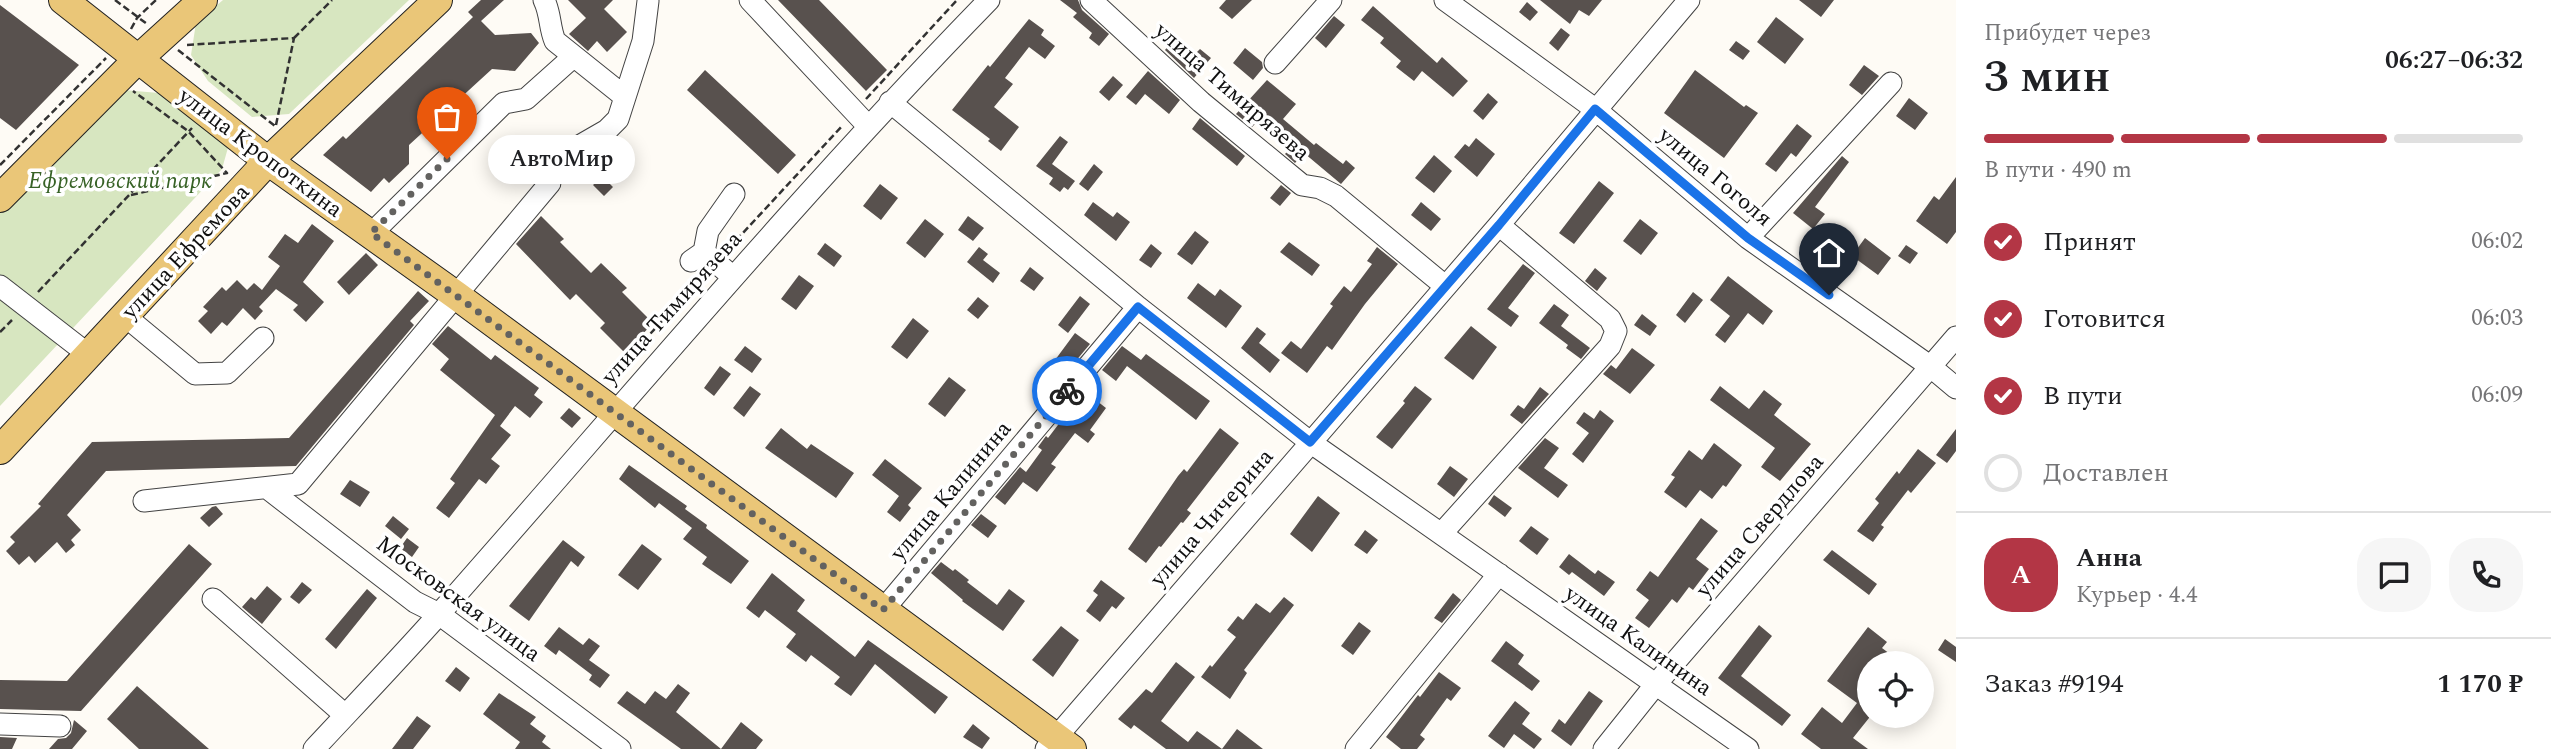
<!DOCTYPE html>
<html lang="ru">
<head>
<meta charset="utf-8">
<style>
  :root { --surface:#fff; --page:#f6f6f6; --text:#202124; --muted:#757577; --line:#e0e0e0; --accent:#b33645 }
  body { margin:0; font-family:Spectral,serif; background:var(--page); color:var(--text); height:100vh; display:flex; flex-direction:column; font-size:26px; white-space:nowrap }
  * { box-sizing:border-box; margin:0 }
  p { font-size:23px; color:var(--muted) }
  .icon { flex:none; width:38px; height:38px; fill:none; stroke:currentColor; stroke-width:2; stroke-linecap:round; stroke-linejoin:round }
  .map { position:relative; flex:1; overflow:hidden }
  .drawer { display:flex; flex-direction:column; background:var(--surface); width:595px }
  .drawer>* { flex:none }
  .buttons { position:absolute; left:1857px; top:651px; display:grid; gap:14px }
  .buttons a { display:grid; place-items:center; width:77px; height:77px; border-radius:50%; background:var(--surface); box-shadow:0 4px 18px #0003; font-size:35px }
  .pin { position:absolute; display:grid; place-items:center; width:60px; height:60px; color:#fff; margin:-72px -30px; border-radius:50% 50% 50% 0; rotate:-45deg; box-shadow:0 0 7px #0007 }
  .pin .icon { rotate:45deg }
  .courier { position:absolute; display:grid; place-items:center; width:70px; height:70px; margin:-35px; border:5px solid #1a73e8; border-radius:50%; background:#fff; color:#222; box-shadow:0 2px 9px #0007 }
  .bubble { position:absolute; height:49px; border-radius:24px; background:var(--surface); box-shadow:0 4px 18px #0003; font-size:23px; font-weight:600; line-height:49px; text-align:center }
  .overview em { font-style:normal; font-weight:600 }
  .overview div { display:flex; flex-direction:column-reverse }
  .overview { display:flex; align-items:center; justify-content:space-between; height:119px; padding:0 28px }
  h1 { font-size:46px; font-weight:600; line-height:52px }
  .bar { display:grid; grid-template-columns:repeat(4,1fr); gap:10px 7px; align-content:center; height:84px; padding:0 28px }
  .bar i { height:9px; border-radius:5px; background:var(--line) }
  .bar .selected { background:var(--accent) }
  .bar p { grid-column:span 4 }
  .line { display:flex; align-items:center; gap:18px; padding:0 28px; border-top:2px solid var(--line) }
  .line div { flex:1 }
  .round { display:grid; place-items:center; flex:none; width:74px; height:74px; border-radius:28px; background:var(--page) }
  ol { padding:0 28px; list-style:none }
  li { display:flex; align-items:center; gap:21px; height:77px }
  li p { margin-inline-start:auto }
  li .icon { padding:7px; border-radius:50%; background:var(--accent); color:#fff; stroke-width:4 }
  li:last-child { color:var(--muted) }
  li i { width:38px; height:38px; border:4px solid var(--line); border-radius:50% }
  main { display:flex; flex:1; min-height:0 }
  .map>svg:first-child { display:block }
  .green { fill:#d7e6c0 }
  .building { fill:#58514e }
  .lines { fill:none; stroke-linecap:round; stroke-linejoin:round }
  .minor-casing { stroke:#434343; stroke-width:23 }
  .major-casing { stroke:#212121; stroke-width:30 }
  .path { stroke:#323232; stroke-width:2.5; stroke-dasharray:7 3.5; stroke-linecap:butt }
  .minor { stroke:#fff; stroke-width:21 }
  .major { stroke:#eac678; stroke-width:28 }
  .done { stroke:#636260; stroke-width:7; stroke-dasharray:0 12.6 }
  .route { stroke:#1a73e8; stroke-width:9 }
  .labels { text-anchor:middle; stroke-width:7; stroke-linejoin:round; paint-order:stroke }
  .street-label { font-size:23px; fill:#101010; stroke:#fff }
  .park-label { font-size:23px; font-style:italic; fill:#376226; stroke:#fff }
</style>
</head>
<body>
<main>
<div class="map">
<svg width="1956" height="749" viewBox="0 0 1956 749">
  <rect width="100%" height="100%" fill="#fefbf5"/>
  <path class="green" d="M223 0H409L289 114 252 117 208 81 191 55 196 23Z
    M112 89 159 93 229 144 222 169 0 406V211Z"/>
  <path class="building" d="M481 0H504L481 21 495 35 531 33 539 43 515 71 492 69 409 145V164L389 183 384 178 371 192 323 155 343 136 346 139 473 17 468 12Z
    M568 0H613L604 9 627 32 607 52 597 41 588 51 569 34 586 18Z
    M778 0H819L887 70 866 91Z
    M1060 0H1078L1082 10 1109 34 1099 46 1089 38 1092 33 1073 17 1077 13Z
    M1226 0H1252L1232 19 1219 8Z
    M1540 0H1602L1589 16 1579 10 1570 24Z
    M1799 0H1834L1821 17Z
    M1527 2 1538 12 1530 21 1519 12Z
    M0 5 79 65 16 130 0 118Z
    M1373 6 1437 63 1442 57 1468 81 1453 97 1422 71 1414 81 1396 67 1401 61 1380 43 1384 38 1361 20Z
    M1334 16 1345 25 1326 48 1315 38Z
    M1776 17 1804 39 1785 64 1757 42Z
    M1029 19 1044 30 1041 35 1055 46 1045 59 1029 47 1005 78 1013 84 994 107 1019 127 1001 151 988 141 990 139 952 110 988 65 990 67Z
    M1561 28 1570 35 1558 51 1549 43Z
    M1176 36 1196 53 1200 49 1211 58 1194 78 1165 50Z
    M1736 41 1750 51 1743 60 1729 50Z
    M1245 48 1262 62 1263 68 1253 80 1233 63Z
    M1864 65 1879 76 1862 95 1849 85Z
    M705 70 796 155 778 174 687 90Z
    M1695 70 1744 107 1746 105 1758 113 1724 158 1664 113Z
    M1148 71 1180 100 1169 114 1145 94 1136 105 1126 97Z
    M1113 76 1123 85 1109 101 1099 92Z
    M1267 80 1296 104 1283 119 1314 145 1316 143 1343 164 1346 160 1355 168 1341 184 1304 153 1295 163 1285 154 1293 145 1261 118 1252 127 1236 114Z
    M1488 93 1498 102 1483 120 1473 111Z
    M1909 98 1928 113 1915 130 1896 116Z
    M1200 118 1245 156 1237 166 1192 129Z
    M1797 124 1812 136 1796 157 1791 153 1776 172 1765 164Z
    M1060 136 1068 142 1052 164 1075 181 1068 190 1064 187 1060 192 1049 184 1053 178 1036 166Z
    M1476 138 1495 154 1477 177 1454 157 1465 144 1469 147Z
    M1434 155 1452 171 1434 193 1415 178Z
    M1842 156 1849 162 1815 207 1825 214 1813 229 1793 213Z
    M1094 164 1103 172 1088 191 1079 184Z
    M602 176 613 187 604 196 593 185Z
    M1956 177V232L1947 244 1916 221 1934 196 1939 200Z
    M1599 181 1614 193 1574 244 1559 233Z
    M880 184 898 198 881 220 863 206Z
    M1281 185 1291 193 1280 206 1270 198Z
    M1093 202 1113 217 1117 212 1130 222 1116 241 1084 215Z
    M1421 202 1441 219 1431 231 1411 215Z
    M541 216 564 239 560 242 591 273 601 263 627 288 622 292 653 323 625 353 600 328 605 323 576 294 570 300 516 244Z
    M968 216 984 228 973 241 958 230Z
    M925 219 944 234 925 258 906 243Z
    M1640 219 1658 233 1641 255 1623 241Z
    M312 224 334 241 303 282 324 302 306 322 293 310 298 305 276 289 259 307 263 311 255 320 243 308 227 326 222 322 211 334 198 321 208 311 203 307 222 287 226 291 237 280 247 290 254 283 262 290 280 266 268 257 285 234 298 243Z
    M1195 231 1209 242 1192 265 1177 254Z
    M1865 238 1891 258 1878 275 1852 256Z
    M1289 242 1320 265 1312 276 1280 252Z
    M825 243 842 256 834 267 817 254Z
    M1151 244 1162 253 1151 268 1139 260Z
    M1906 245 1918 253 1910 264 1898 256Z
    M979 247 988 254 983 260 1000 273 993 283 967 262Z
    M1377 247 1398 264 1365 304 1332 350 1327 346 1307 373 1281 353 1291 341 1301 349 1333 306 1330 304 1344 286 1351 292 1372 264 1367 261Z
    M366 253 378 265 349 295 337 282Z
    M1523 264 1535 273 1508 308 1519 316 1511 327 1487 309Z
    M1030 267 1044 278 1034 291 1020 281Z
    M1595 268 1607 278 1597 291 1585 281Z
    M799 275 814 286 796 310 781 299Z
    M1728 276 1773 311 1763 325 1748 313 1725 343 1715 335 1730 316 1710 300Z
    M1198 283 1215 296 1220 289 1242 306 1226 328 1187 298Z
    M418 291 429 301 410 321 414 325 296 466 106 471 67 515 81 530 71 540 75 545 66 553 57 542 35 563 29 556 19 565 6 551 15 542 10 537 41 506 38 504 92 442 289 438Z
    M1693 292 1703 300 1685 323 1676 315Z
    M1080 296 1090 304 1068 333 1058 325Z
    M978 297 989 306 978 319 967 310Z
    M1554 304 1569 315 1561 326 1590 348 1581 359 1566 348 1568 345 1539 323Z
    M1642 314 1657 326 1650 336 1634 325Z
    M913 318 929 331 907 359 891 347Z
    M448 326 491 360 495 355 539 388 534 395 543 402 530 418 515 406 500 426 511 435 491 459 500 466 486 484 479 479 449 518 436 508 455 483 450 479 495 415 440 370 449 359 432 344Z
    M1471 326 1497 347 1473 380 1444 358Z
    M1257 327 1266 334 1259 343 1280 360 1270 373 1241 348Z
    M1075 333 1090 344 1053 388 1041 379Z
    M745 346 762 359 752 373 734 360Z
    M1122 346 1141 360 1146 354 1210 401 1196 420 1127 366 1116 381 1102 370Z
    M1632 348 1655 365 1630 394 1603 374 1611 365 1616 369Z
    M720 366 731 374 714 396 704 388Z
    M949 377 966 390 945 417 928 404Z
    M750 386 761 394 744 417 733 408Z
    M1415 386 1432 399 1392 449 1376 437 1405 403 1403 401Z
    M1720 386 1749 409 1764 390 1782 404 1774 415 1811 444 1780 481 1761 467 1775 448 1710 400Z
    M1540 387 1549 394 1522 424 1510 415 1518 405 1524 409Z
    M1084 391 1106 408 1090 430 1095 434 1088 443 1075 433 1051 464 1056 467 1037 492 1023 482 1005 505 995 497 1020 467 1026 472 1042 450 1038 447 1046 436 1048 438Z
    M569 408 581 418 572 428 560 418Z
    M1600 410 1614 421 1583 463 1572 454 1589 433 1576 423 1584 412 1594 419Z
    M781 428 807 449 811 444 854 473 836 498 765 448Z
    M1220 428 1239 443 1187 510 1191 513 1183 523 1181 522 1161 547 1159 546 1146 563 1128 549 1178 476 1184 469 1187 472Z
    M1956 429V451L1947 463 1936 455Z
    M1545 438 1559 448 1544 468 1568 485 1558 498 1518 468Z
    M1714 443 1742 465 1726 487 1723 485 1712 499 1700 490 1686 508 1664 492 1675 477 1671 475 1689 450 1702 460Z
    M1918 449 1936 463 1911 493 1908 490 1881 525 1884 527 1873 542 1857 531 1879 503 1875 499 1897 471 1899 474Z
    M885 459 922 488 908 505 911 508 900 522 887 512 899 496 872 475Z
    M629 465 687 506 685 509 707 525 706 528 749 561 731 584 702 564 707 557 683 539 692 528 659 503 655 508 619 479Z
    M1450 466 1468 479 1454 497 1437 484Z
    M350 480 370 492 360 507 340 494Z
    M1494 495 1512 508 1505 517 1488 504Z
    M1318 496 1340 513 1312 552 1290 534Z
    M216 506 223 514 209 527 200 518 212 507Z
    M981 514 997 526 988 538 971 525Z
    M393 516 409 529 401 539 385 526Z
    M1701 518 1718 531 1696 559 1709 569 1693 590 1689 587 1677 603 1672 599 1649 628 1635 618 1649 600 1636 590 1650 571 1658 577Z
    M1531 526 1549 539 1537 555 1519 541Z
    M1365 530 1378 540 1367 554 1354 545Z
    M407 538 419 547 412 557 400 548Z
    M563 540 585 557 578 567 571 561 529 621 509 606Z
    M189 544 212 564 81 711 0 709V680L67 681Z
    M642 544 662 559 638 590 618 575Z
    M1832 550 1877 584 1869 595 1823 560Z
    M1569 554 1595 574 1598 570 1615 582 1604 596 1572 572 1569 575 1559 567Z
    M941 562 953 571 955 569 969 580 967 582 997 605 1009 589 1025 601 1003 631 962 601 963 600 931 573Z
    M772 573 805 600 797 611 855 657 868 640 948 697 935 714 875 664 851 696 834 684 840 677 811 655 806 662 786 647 796 634 765 610 759 618 746 608Z
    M1101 580 1125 598 1116 609 1112 606 1100 622 1086 611 1098 595 1093 591Z
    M302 582 312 590 299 604 290 597Z
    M267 586 282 599 262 624 242 607 251 597 255 600Z
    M367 589 377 598 336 649 325 639Z
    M1453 593 1461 600 1442 623 1434 618Z
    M1284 597 1294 605 1244 670 1247 673 1230 699 1201 677 1210 665 1212 667 1236 637 1227 630 1238 616 1243 620 1256 603 1270 613Z
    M1359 622 1371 631 1353 655 1341 646Z
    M1759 625 1772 636 1741 676 1791 715 1782 726 1718 678Z
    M1061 626 1079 640 1053 677 1032 660Z
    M559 627 583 645 589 638 600 646 589 660 610 675 600 688 589 680 592 675 559 650 556 655 544 646Z
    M1868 627 1887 642 1882 648 1902 663H1869V718L1853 738 1868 749H1821L1801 734 1822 707 1842 723 1857 703 1827 681Z
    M1945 639 1956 647V662L1938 650Z
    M1506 641 1524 655 1518 664 1540 681 1532 691 1491 661Z
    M1176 662 1195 677 1161 721 1188 742 1197 731 1222 749H1166L1134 725 1131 729 1118 719 1146 689 1152 693Z
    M456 667 470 678 460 692 445 681Z
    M1439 672 1461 688 1451 701 1447 698 1420 735 1425 739 1417 749H1401L1386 737 1418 695 1420 697Z
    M678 684 690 693 676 712 721 749 741 722 763 740 756 749H681L617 703 627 691 645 704 655 691 666 699Z
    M137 686 171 716 209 749H139L107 719Z
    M1589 691 1603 701 1571 746 1551 731 1559 719 1565 724Z
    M499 693 536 717 530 724 546 736 542 742 551 749H515L520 742 483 714Z
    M1515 701 1530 713 1522 724 1542 739 1534 749 1514 734 1504 748 1488 736Z
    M417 716 431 726 413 749H392Z
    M74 720 87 731 72 749H49L58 739 66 738 71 733Z
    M973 724 990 738 982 749 963 737Z
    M1237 729 1263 749H1222Z
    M0 737 17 738 12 749H0Z"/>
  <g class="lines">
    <g class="minor-casing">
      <path id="minor" d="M544 0C551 14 549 27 555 41L625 97
        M750 0 868 126
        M1091 0 1201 102 1302 185 1320 188 1336 196 1445 286
        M1445 0 1595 109 1748 238 1931 367 1956 388
        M1275 63 1331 0
        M890 102 1138 307 1310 442 1748 749
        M574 149 607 130 618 119 643 41 648 1
        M371 234 504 103 526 99 573 57
        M1748 238 1891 83
        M704 252 708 231 734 194
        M691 261 704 252 733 277
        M0 286 89 355
        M125 316 195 374 227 373 263 338
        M267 488 415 602 439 614 620 749
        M144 501 298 484 550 183
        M1442 533 1610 346 1616 331 1610 319 1499 225
        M213 599 345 715
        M883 610 1138 307
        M0 724 60 726
        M314 749C356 704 399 659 440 613 622 407 797 197 989 0
        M1046 749 1499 225 1689 0
        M1356 749 1499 574
        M1604 749 1656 684 1956 337"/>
    </g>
    <g class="major-casing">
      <path id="major" d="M63 0 268 161 457 296 1072 749
        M0 198 138 59 203 0
        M0 450 268 161 438 0"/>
    </g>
    <path class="path" d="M115 0 147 24
      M131 29 137 18 156 0
      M294 38 332 0
      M187 45 294 38 276 125
      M178 50 275 126
      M866 99 957 0
      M0 165 106 58
      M131 195 227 173 188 131 133 91
      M729 248 843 125
      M38 292 192 128
      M0 332 12 320
      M608 380 705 274"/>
    <use href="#minor" class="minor"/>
    <use href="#major" class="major"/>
  </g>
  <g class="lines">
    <path class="done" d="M447 159 371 233 883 610 1067 391"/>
    <path class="route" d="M1067 391 1138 307 1310 442 1499 225 1595 109 1748 238 1829 295"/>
  </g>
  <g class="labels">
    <g class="street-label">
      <text transform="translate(1233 91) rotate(41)" y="8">улица Тимирязева</text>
      <text transform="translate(261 152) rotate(37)" y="8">улица Кропоткина</text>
      <text transform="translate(1716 176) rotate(40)" y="8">улица Гоголя</text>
      <text transform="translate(185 251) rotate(-47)" y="8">улица Ефремова</text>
      <text transform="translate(671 307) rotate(-48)" y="8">улица Тимирязева</text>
      <text transform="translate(950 490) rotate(-50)" y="8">улица Калинина</text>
      <text transform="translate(1211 517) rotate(-49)" y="8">улица Чичерина</text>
      <text transform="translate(1759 525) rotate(-49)" y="8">улица Свердлова</text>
      <text transform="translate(459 598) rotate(36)" y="8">Московская улица</text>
      <text transform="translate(1639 640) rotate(35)" y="8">улица Калинина</text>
    </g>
    <g class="park-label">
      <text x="120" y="188">Ефремовский парк</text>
    </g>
  </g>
</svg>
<div class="buttons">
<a><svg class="icon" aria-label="locate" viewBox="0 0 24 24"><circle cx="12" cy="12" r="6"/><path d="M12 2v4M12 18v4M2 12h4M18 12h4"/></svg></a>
</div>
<div class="pin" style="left:447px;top:159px;background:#ea580c"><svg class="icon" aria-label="bag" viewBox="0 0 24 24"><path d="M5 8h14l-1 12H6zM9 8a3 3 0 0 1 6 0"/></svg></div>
<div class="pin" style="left:1829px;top:295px;background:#1f2937"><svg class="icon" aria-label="home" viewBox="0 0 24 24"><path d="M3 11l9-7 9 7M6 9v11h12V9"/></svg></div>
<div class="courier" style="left:1067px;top:391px"><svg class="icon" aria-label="bike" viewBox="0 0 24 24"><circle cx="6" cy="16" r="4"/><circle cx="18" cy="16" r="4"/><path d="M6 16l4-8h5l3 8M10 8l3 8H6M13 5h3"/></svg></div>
<div class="bubble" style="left:488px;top:135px;width:147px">АвтоМир</div>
</div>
<section class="drawer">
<div class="overview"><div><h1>3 мин</h1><p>Прибудет через</p></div><em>06:27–06:32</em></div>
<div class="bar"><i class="selected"></i><i class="selected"></i><i class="selected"></i><i></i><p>В пути · 490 m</p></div>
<ol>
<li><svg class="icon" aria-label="check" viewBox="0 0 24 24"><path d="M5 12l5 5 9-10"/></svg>Принят<p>06:02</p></li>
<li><svg class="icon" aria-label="check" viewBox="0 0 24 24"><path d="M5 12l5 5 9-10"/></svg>Готовится<p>06:03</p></li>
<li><svg class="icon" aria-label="check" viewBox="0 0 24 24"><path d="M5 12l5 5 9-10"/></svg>В пути<p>06:09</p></li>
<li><i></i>Доставлен</li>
</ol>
<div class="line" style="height:126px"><b class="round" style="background:var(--accent);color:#fff">А</b><div><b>Анна</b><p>Курьер · 4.4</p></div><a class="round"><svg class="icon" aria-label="chat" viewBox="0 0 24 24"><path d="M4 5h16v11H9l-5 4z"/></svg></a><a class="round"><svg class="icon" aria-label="phone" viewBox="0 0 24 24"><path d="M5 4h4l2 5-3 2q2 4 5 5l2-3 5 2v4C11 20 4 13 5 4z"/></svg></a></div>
<div class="line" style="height:91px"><div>Заказ #9194</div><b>1 170 ₽</b></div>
</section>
</main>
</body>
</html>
